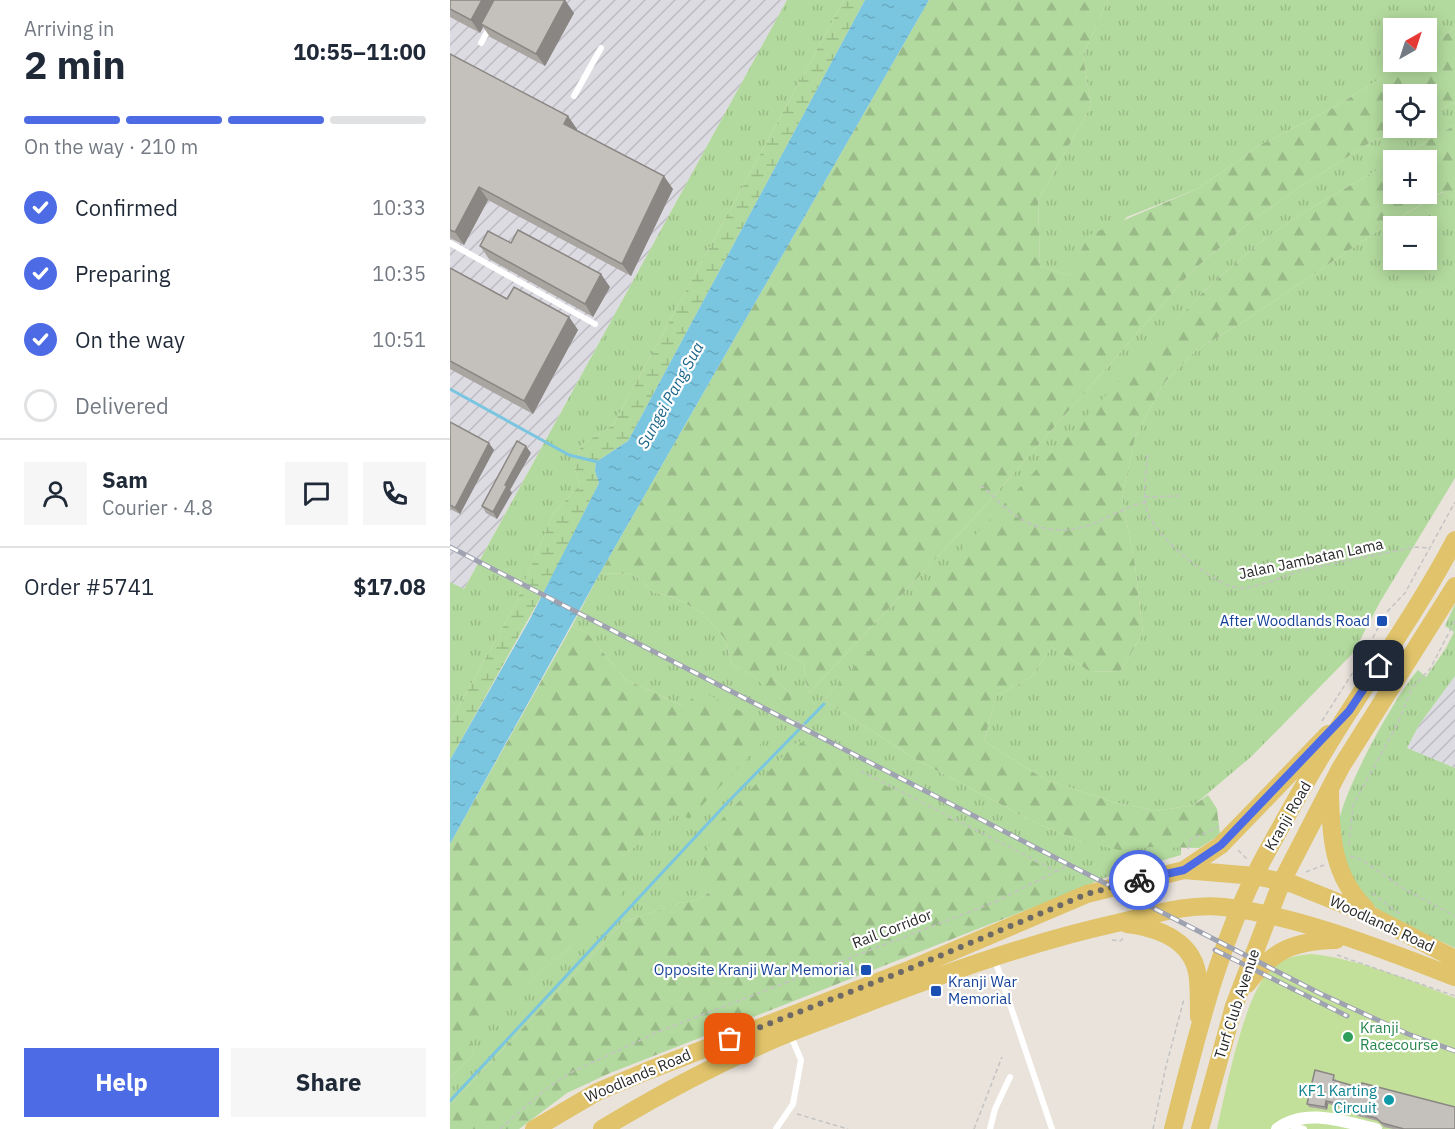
<!DOCTYPE html>
<html lang="en">
<head>
<meta charset="utf-8">
<style>
  :root { --surface:#fff; --page:#f6f6f7; --text:#1f2937; --muted:#747a83; --line:#e0e1e3; --accent:#4d6be5 }
  body { margin:0; font-family:"IBM Plex Sans",sans-serif; background:var(--page); color:var(--text); height:100vh; display:flex; flex-direction:column; font-size:22px; white-space:nowrap }
  * { box-sizing:border-box; margin:0 }
  p { font-size:20px; color:var(--muted) }
  .icon { flex:none; width:33px; height:33px; fill:none; stroke:currentColor; stroke-width:2; stroke-linecap:round; stroke-linejoin:round }
  .map { position:relative; flex:1; overflow:hidden }
  .side { display:flex; flex-direction:column; background:var(--surface); width:450px }
  .side>* { flex:none }
  .needle { width:39px; rotate:39deg }
  .fabs { position:absolute; left:933px; top:18px; display:grid; gap:12px }
  .fabs a { display:grid; place-items:center; width:54px; height:54px; border-radius:0px; background:var(--surface); box-shadow:0 3px 15px #0003; font-size:30px }
  .pin { position:absolute; display:grid; place-items:center; width:51px; height:51px; color:#fff; margin:-26px; border-radius:12px; box-shadow:0 3px 9px #0006 }
  .courier { position:absolute; display:grid; place-items:center; width:60px; height:60px; margin:-30px; border:4px solid #4d6be5; border-radius:50%; background:#fff; color:#222; box-shadow:0 2px 8px #0007 }
  .summary em { font-style:normal; font-weight:700 }
  .summary div { display:flex; flex-direction:column-reverse }
  .summary { display:flex; align-items:center; justify-content:space-between; height:102px; padding:0 24px }
  h1 { font-size:39px; font-weight:700; line-height:45px }
  .bar { display:grid; grid-template-columns:repeat(4,1fr); gap:9px 6px; align-content:center; height:72px; padding:0 24px }
  .bar i { height:8px; border-radius:4px; background:var(--line) }
  .bar .on { background:var(--accent) }
  .bar p { grid-column:span 4 }
  .line { display:flex; align-items:center; gap:15px; padding:0 24px; border-top:2px solid var(--line) }
  .line div { flex:1 }
  .round { display:grid; place-items:center; flex:none; width:63px; height:63px; border-radius:0px; background:var(--page) }
  ol { padding:0 24px; list-style:none }
  li { display:flex; align-items:center; gap:18px; height:66px }
  li p { margin-inline-start:auto }
  li .icon { padding:6px; border-radius:50%; background:var(--accent); color:#fff; stroke-width:4 }
  li:last-child { color:var(--muted) }
  li i { width:33px; height:33px; border:3px solid var(--line); border-radius:50% }
  .cta { display:flex; gap:12px; margin-top:auto; padding:12px 24px }
  .cta a { flex:1; height:69px; border-radius:0px; background:var(--accent); color:#fff; font-size:24px; font-weight:700; line-height:69px; text-align:center }
  .cta a+a { background:var(--page); color:var(--text) }
  main { display:flex; flex:1; min-height:0 }
  .map>svg:first-child { display:block }
  .industrial { fill:url(#industrial-furrows) }
  .grass { fill:url(#grass-tufts); fill-rule:evenodd }
  .forest { fill:url(#forest-firs); fill-rule:evenodd }
  .wetland { fill:url(#wetland-marsh) }
  .pitch { fill:#c3e09a }
  .water { fill:url(#water-ripples) }
  .lines { fill:none; stroke-linecap:round; stroke-linejoin:round }
  .stream { stroke:#7ac6e0; stroke-width:3 }
  .path { stroke:#c3c3c3; stroke-width:1.5; stroke-dasharray:4.5 3; stroke-linecap:butt }
  .lane { stroke:#fff; stroke-width:6 }
  .street { stroke:#fff; stroke-width:12 }
  .primary { stroke:#e0c36a; stroke-width:18 }
  .rail-casing { stroke:#9fa2b0; stroke-width:5 }
  .rail { stroke:#fff; stroke-width:3; stroke-dasharray:9; stroke-linecap:butt }
  .wall { fill:#a9a5a1 }
  .shaded-wall { fill:#898683 }
  .building { fill:#c4c0bb; stroke:#898683; stroke-width:1.5 }
  .done { stroke:#6c6967; stroke-width:6; stroke-dasharray:0 10.8 }
  .route { stroke:#4d6be5; stroke-width:8 }
  .transit-dot { fill:#1a4fb4; stroke:#fff; stroke-width:2 }
  .leisure-dot { fill:#2e9e5b; stroke:#fff; stroke-width:2 }
  .culture-dot { fill:#0f9aa8; stroke:#fff; stroke-width:2 }
  .labels { text-anchor:middle; stroke-width:4.5; stroke-linejoin:round; paint-order:stroke }
  .street-label { font-size:15px; fill:#282828; stroke:#fff }
  .transit-label { font-size:15px; fill:#164399; stroke:#fff; text-anchor:end }
  .leisure-label { font-size:15px; fill:#27864d; stroke:#fff; text-anchor:start }
  .culture-label { font-size:15px; fill:#0d838f; stroke:#fff; text-anchor:end }
  .water-label { font-size:16px; font-style:italic; fill:#1c6588; stroke:#fff }
</style>
</head>
<body>
<main>
<section class="side">
<div class="summary"><div><h1>2 min</h1><p>Arriving in</p></div><em>10:55–11:00</em></div>
<div class="bar"><i class="on"></i><i class="on"></i><i class="on"></i><i></i><p>On the way · 210 m</p></div>
<ol>
<li><svg class="icon" aria-label="check" viewBox="0 0 24 24"><path d="M5 12l5 5 9-10"/></svg>Confirmed<p>10:33</p></li>
<li><svg class="icon" aria-label="check" viewBox="0 0 24 24"><path d="M5 12l5 5 9-10"/></svg>Preparing<p>10:35</p></li>
<li><svg class="icon" aria-label="check" viewBox="0 0 24 24"><path d="M5 12l5 5 9-10"/></svg>On the way<p>10:51</p></li>
<li><i></i>Delivered</li>
</ol>
<div class="line" style="height:108px"><a class="round"><svg class="icon" aria-label="person" viewBox="0 0 24 24"><circle cx="12" cy="8" r="4"/><path d="M4 21q1-7 8-7t8 7"/></svg></a><div><b>Sam</b><p>Courier · 4.8</p></div><a class="round"><svg class="icon" aria-label="chat" viewBox="0 0 24 24"><path d="M4 5h16v11H9l-5 4z"/></svg></a><a class="round"><svg class="icon" aria-label="phone" viewBox="0 0 24 24"><path d="M5 4h4l2 5-3 2q2 4 5 5l2-3 5 2v4C11 20 4 13 5 4z"/></svg></a></div>
<div class="line" style="height:78px"><div>Order #5741</div><b>$17.08</b></div>
<div class="cta"><a>Help</a><a>Share</a></div>
</section>
<div class="map">
<svg width="1005" height="1129" viewBox="0 0 1005 1129">
  <defs>
    <pattern id="industrial-furrows" width="10" height="10" patternUnits="userSpaceOnUse" patternTransform="scale(1.5)"><rect width="10" height="10" fill="#dddbe2"/><path d="M-1 1l2-2M0 10L10 0M9 11l2-2" fill="none" stroke="#bebcc2"/></pattern>
    <pattern id="grass-tufts" width="24" height="20" patternUnits="userSpaceOnUse" patternTransform="scale(1.5)"><rect width="24" height="20" fill="#b3da9e"/><path d="M3 7l-1-3M5 7V3M7 7l1-3M15 17l-1-3M17 17v-4M19 17l1-3" fill="none" stroke="#9abb88"/></pattern>
    <pattern id="forest-firs" width="22" height="20" patternUnits="userSpaceOnUse" patternTransform="scale(1.5)"><rect width="22" height="20" fill="#b3da9e"/><path d="M5 1l3.5 6h-7zM16 11l3.5 6h-7z" fill="#9abb88"/></pattern>
    <pattern id="wetland-marsh" width="20" height="14" patternUnits="userSpaceOnUse" patternTransform="scale(1.5)"><rect width="20" height="14" fill="#b3da9e"/><path d="M1 5h8M5 5V1M11 12h8M15 12V8" fill="none" stroke="#9abb88"/></pattern>
    <pattern id="water-ripples" width="26" height="14" patternUnits="userSpaceOnUse" patternTransform="scale(1.5)"><rect width="26" height="14" fill="#7ac6e0"/><path d="M2 4q2-2 4 0t4 0M15 11q2-2 4 0t4 0" fill="none" stroke="#6aaac0"/></pattern>
  </defs>
  <rect width="100%" height="100%" fill="#e9e3db"/>
  <path class="industrial" d="M0 0H337L0 614Z
    M1005 676V768L957 748 969 725Z"/>
  <path class="grass" d="M337 0H394L163 425 131 445 125 470 130 485 103 514 65 605 0 722V582L14 589Z
    M658 0H1005V28L977 48 976 28H944V62H957L883 108 810 145 747 189 677 217 618 275 590 266 588 200 641 106 633 55Z
    M1005 102V125L861 208 814 239 754 291 374 700 465 759 586 823 632 842 701 847 731 846V855L657 877 602 900 261 891 250 899 230 903 173 922 0 1105V1078L24 1053 16 1034 122 946 173 856 228 811 239 819 233 706 175 679 137 633 122 626 150 573 184 574 203 592 225 598 253 613 275 639 282 665 303 675 327 699 343 695 326 681 320 666 335 653 355 664 354 676 359 693 524 518 742 271 800 222 850 187 921 142 951 128H976L977 115Z
    M993 192 1005 197V478L930 602 903 653 802 756 744 805 706 811 663 802 594 779 534 741 546 696 581 677 602 647 639 671 670 672 693 633 685 565 672 498 685 437 713 384 746 350 793 322 932 228ZM944 226H976V260H944Z
    M1005 604V676L969 725 957 748 1005 768V948C978 934 937 921 917 900 899 882 887 854 888 829 889 797 946 694 968 670L976 677 996 648 1004 632 995 626Z"/>
  <path class="forest" d="M479 0H658L633 55 641 106 588 200 590 266 618 275 639 235 747 189 810 145 883 108 957 62H976L977 48 1005 28V102L977 115 976 94H944V128H951L921 142 850 187 800 222 742 271 524 518 359 693 354 676 355 664 335 653 321 666 326 681 343 695 339 705 327 700 303 675 282 665 275 639 253 613 225 598 203 592 184 574 150 573Z
    M1005 125V197L992 192 932 228 793 322 746 350 713 384 685 437 672 498 685 565 693 633 670 672 639 671 602 647 581 677 546 696 534 741 594 779 663 802 706 811 744 805 758 795 767 809 770 835 749 848 701 847 669 850 632 842 586 823 465 759 374 700 524 536 754 291 814 239 861 208ZM944 160H976V194H944Z
    M122 626 137 633 175 679 233 706 251 691 325 729 239 819 228 812 173 856 181 883 122 946 17 1034 24 1053 0 1078V844Z
    M348 741 589 864 602 900 160 1073 117 1093 69 1129H0V1105L173 922 230 903 250 899 261 891 249 869 270 821Z"/>
  <path class="wetland" d="M394 0H415L178 441 146 462 145 471 149 483 103 575 0 760V722L65 605 103 514 130 485 125 470 131 445 163 425Z"/>
  <path class="pitch" d="M861 954C909 959 960 980 1005 998V1129H767C776 1090 794 994 822 967 833 958 847 955 861 954Z"/>
  <path class="water" d="M415 0H479L150 573 0 844V760L80 619 149 483 145 471 146 462 178 441Z"/>
  <g class="lines">
    <path class="stream" d="M0 389 119 455 148 462
      M0 1101 276 804 374 704"/>
    <path class="path" d="M697 455C697 474 691 496 698 514 707 537 767 590 793 588 814 586 834 575 855 570 892 561 930 554 967 547L980 548
      M530 486 535 488C563 518 590 538 634 527 653 521 672 508 695 502
      M695 497 729 496
      M346 721 355 725
      M872 721 912 658 936 613 955 593 1005 502
      M411 771 606 871
      M899 845 903 805 948 723 962 688 980 669 1005 621
      M738 849 740 840 768 827
      M788 850 797 859
      M900 856 912 860 954 889 1005 916
      M856 872 874 865
      M922 893 951 915
      M662 940 670 941 674 938
      M887 955 1005 996
      M400 957 407 975
      M347 1114 398 1129
      M50 1129 96 1089 120 1073 210 1031 545 902 619 865 644 878
      M524 1129 552 1057
      M703 1129 716 1066 734 999"/>
    <path class="lane" d="M31 43 41 25
      M124 96 151 48
      M0 243 145 324
      M545 960 602 1129
      M838 1125 854 1129
      M326 1129 343 1104 351 1060 340 1034
      M540 1129 545 1109 560 1077"/>
    <path class="street" d="M827 1129C856 1107 894 1122 926 1129"/>
    <path class="primary" d="M880 791C881 837 882 875 916 909
      M734 870 771 845 878 734
      M677 924C709 928 745 941 748 979 749 992 749 1005 749 1017
      M797 984C823 950 843 941 886 940
      M84 1129 147 1092 197 1071 456 971 637 894 734 870 805 876 843 884 922 916 1005 959
      M152 1129C203 1098 255 1070 309 1046 345 1029 383 1017 420 1002 501 971 582 942 667 923 702 915 737 903 774 907 853 917 931 949 1005 977
      M723 1129C746 1039 768 945 811 863 839 811 868 759 900 710 936 654 974 599 1005 540
      M750 1129 784 1006 832 881 891 767 1005 586"/>
    <g class="rail-casing">
      <path id="rail" d="M0 547 869 993 958 1034 1005 1051
        M765 950 897 1016"/>
    </g>
    <use href="#rail" class="rail"/>
  </g>
  <path class="wall" d="M0 0 124 13 95 66 40 37 33 27 30 33 0 17Z
    M0 54 127 129V130L223 189 181 276 38 200 14 245 0 238Z
    M61 243 160 287 143 317 39 259 30 246Z
    M0 268 57 299 119 317 128 330 83 414 0 369Z
    M0 422 44 450 10 514 0 509Z
    M81 453 60 490 62 493 47 519 36 513 32 506Z
    M886 1078 885 1081 1005 1129H943L934 1127 928 1121 907 1116 905 1113V1111L878 1104 877 1110 859 1107 857 1104Z"/>
  <path class="shaded-wall" d="M32 0H48L31 24 33 27 30 33 21 20Z
    M115 0 124 13 95 66 86 54Z
    M118 116 127 129 123 136 114 124Z
    M214 176 223 189 181 276 172 264Z
    M29 187 38 200 14 245 5 232Z
    M151 274 160 287 143 317 135 304Z
    M119 317 128 330 83 414 74 401Z
    M39 443 44 450 10 514 5 508Z
    M76 446 81 453 60 490 62 493 47 519 43 512 55 485Z
    M876 1101 878 1104 877 1110 875 1107Z"/>
  <path class="building" d="M0 0H32L21 20 0 9Z
    M44 0H115L86 54 31 24Z
    M0 54 118 116 114 124 214 176 172 264 29 187 5 232 0 230Z
    M68 230 151 274 135 304 30 246 38 231 61 243Z
    M0 268 57 299 64 287 119 317 74 401 0 361Z
    M0 422 39 443 5 508 0 505Z
    M67 441 76 446 55 485 57 486 43 512 32 506Z
    M865 1070 884 1075 883 1080 911 1088 912 1083 1005 1107V1129H954L932 1123 926 1118 905 1113 906 1108 876 1101 875 1107 857 1104Z"/>
  <g class="lines">
    <path class="done" d="M280 1039 456 970 637 894 689 880"/>
    <path class="route" d="M689 880 734 870 771 845 899 711 929 666"/>
  </g>
  <g class="transit-dot">
    <rect x="926" y="615" width="12" height="12" rx="3"/>
    <rect x="410" y="964" width="12" height="12" rx="3"/>
    <rect x="480" y="985" width="12" height="12" rx="3"/>
  </g>
  <circle class="leisure-dot" cx="898" cy="1037" r="6"/>
  <circle class="culture-dot" cx="939" cy="1100" r="6"/>
  <g class="labels">
    <g class="street-label">
      <text transform="translate(861 559) rotate(-12)" y="5">Jalan Jambatan Lama</text>
      <text transform="translate(838 816) rotate(-60)" y="5">Kranji Road</text>
      <text transform="translate(932 924) rotate(25)" y="5">Woodlands Road</text>
      <text transform="translate(442 929) rotate(-21)" y="5">Rail Corridor</text>
      <text transform="translate(787 1004) rotate(-72)" y="5">Turf Club Avenue</text>
      <text transform="translate(188 1076) rotate(-23)" y="5">Woodlands Road</text>
    </g>
    <g class="transit-label">
      <text x="920" y="626">After Woodlands Road</text>
      <text x="404" y="975">Opposite Kranji War Memorial</text>
      <text x="498" y="987" text-anchor="start">Kranji War<tspan x="498" dy="17">Memorial</tspan></text>
    </g>
    <g class="leisure-label">
      <text x="910" y="1033">Kranji<tspan x="910" dy="17">Racecourse</tspan></text>
    </g>
    <g class="culture-label">
      <text x="927" y="1096">KF1 Karting<tspan x="927" dy="17">Circuit</tspan></text>
    </g>
    <g class="water-label">
      <text transform="translate(220 395) rotate(-61)" y="6">Sungei Pang Sua</text>
    </g>
  </g>
</svg>
<div class="fabs">
<a><svg class="needle" viewBox="-14 -14 28 28"><path d="M0-13l5 13h-10z" fill="#e53935"/><path d="M0 13l5-13h-10z" fill="#747a83"/></svg></a>
<a><svg class="icon" aria-label="locate" viewBox="0 0 24 24"><circle cx="12" cy="12" r="6"/><path d="M12 2v4M12 18v4M2 12h4M18 12h4"/></svg></a>
<a>+</a>
<a>−</a>
</div>
<div class="pin" style="left:280px;top:1039px;background:#ea580c"><svg class="icon" aria-label="bag" viewBox="0 0 24 24"><path d="M5 8h14l-1 12H6zM9 8a3 3 0 0 1 6 0"/></svg></div>
<div class="pin" style="left:929px;top:666px;background:#1f2937"><svg class="icon" aria-label="home" viewBox="0 0 24 24"><path d="M3 11l9-7 9 7M6 9v11h12V9"/></svg></div>
<div class="courier" style="left:689px;top:880px"><svg class="icon" aria-label="bike" viewBox="0 0 24 24"><circle cx="6" cy="16" r="4"/><circle cx="18" cy="16" r="4"/><path d="M6 16l4-8h5l3 8M10 8l3 8H6M13 5h3"/></svg></div>
</div>
</main>
</body>
</html>
